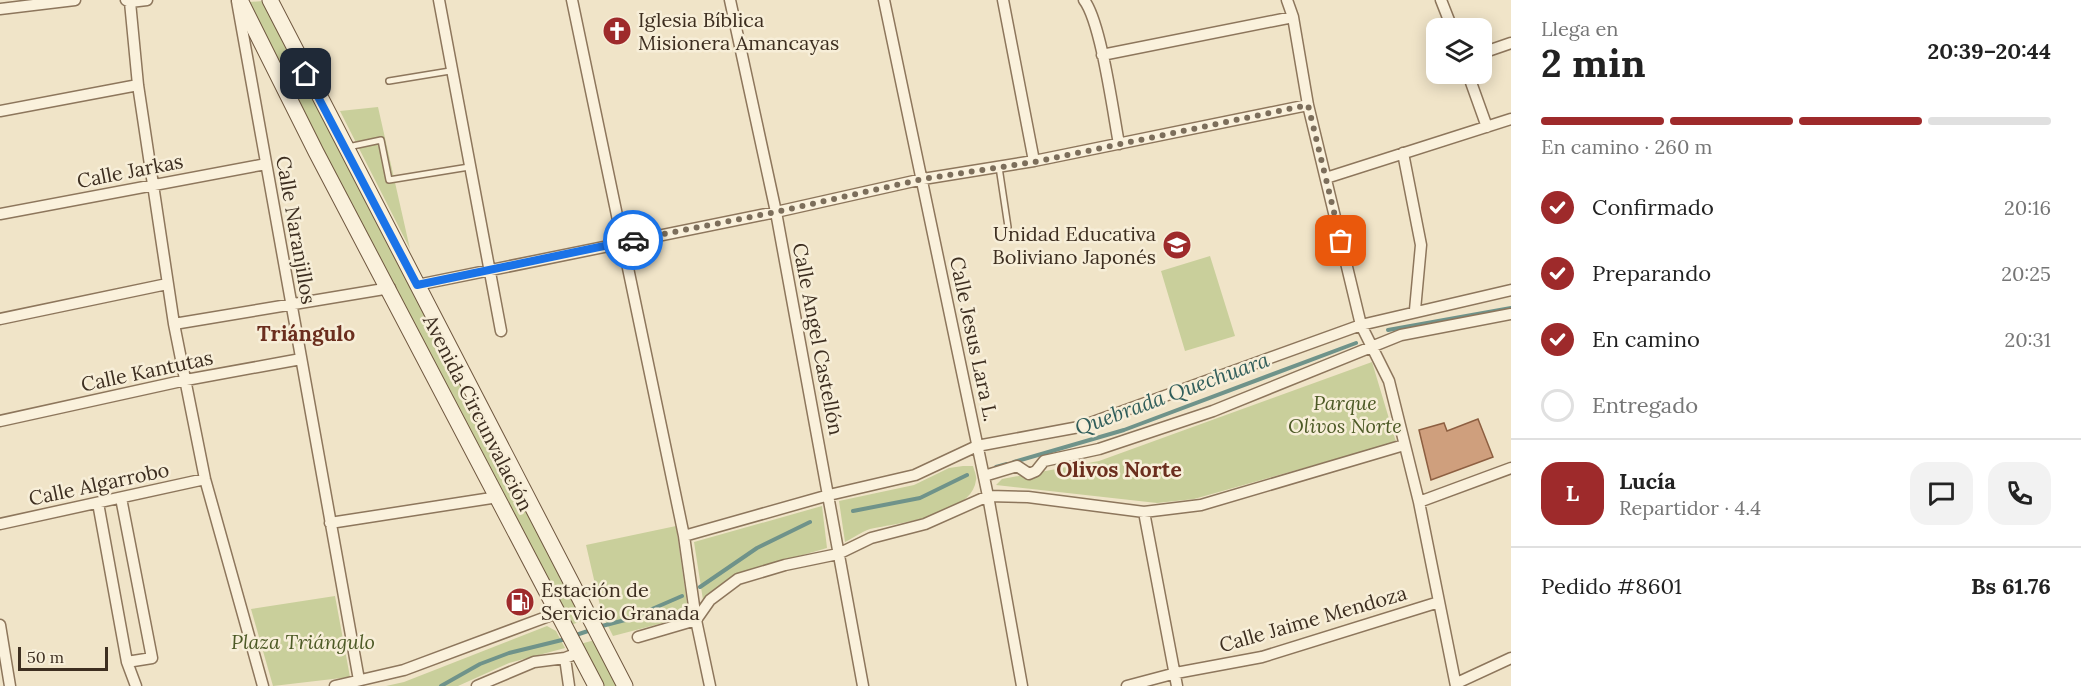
<!DOCTYPE html>
<html lang="es">
<head>
<meta charset="utf-8">
<style>
  :root { --surface:#fff; --page:#f2f2f2; --text:#222; --muted:#767676; --line:#e0e0e0; --accent:#9e2a2b }
  body { margin:0; font-family:Lora,serif; background:var(--page); color:var(--text); height:100vh; display:flex; flex-direction:column; font-size:22px; white-space:nowrap }
  * { box-sizing:border-box; margin:0 }
  p { font-size:20px; color:var(--muted) }
  .icon { flex:none; width:33px; height:33px; fill:none; stroke:currentColor; stroke-width:2; stroke-linecap:round; stroke-linejoin:round }
  .map { position:relative; flex:1; overflow:hidden }
  .details { display:flex; flex-direction:column; background:var(--surface); width:570px }
  .details>* { flex:none }
  .tools { position:absolute; left:1426px; top:18px; display:grid; gap:12px }
  .tools a { display:grid; place-items:center; width:66px; height:66px; border-radius:12px; background:var(--surface); box-shadow:0 3px 15px #0003; font-size:30px }
  .scale { position:absolute; left:18px; bottom:15px; width:90px; box-sizing:border-box; padding-left:6px; border:3px solid #3d2e20; border-top:0; font-size:16px; line-height:21px; white-space:nowrap; color:#3d2e20; -webkit-text-stroke:4px #f7eed8; paint-order:stroke }
  .pin { position:absolute; display:grid; place-items:center; width:51px; height:51px; color:#fff; margin:-26px; border-radius:12px; box-shadow:0 3px 9px #0006 }
  .courier { position:absolute; display:grid; place-items:center; width:60px; height:60px; margin:-30px; border:4px solid #1a73e8; border-radius:50%; background:#fff; color:#222; box-shadow:0 2px 8px #0007 }
  .headline em { font-style:normal; font-weight:700 }
  .headline div { display:flex; flex-direction:column-reverse }
  .headline { display:flex; align-items:center; justify-content:space-between; height:102px; padding:0 30px }
  h1 { font-size:39px; font-weight:700; line-height:45px }
  .bar { display:grid; grid-template-columns:repeat(4,1fr); gap:9px 6px; align-content:center; height:72px; padding:0 30px }
  .bar i { height:8px; border-radius:4px; background:var(--line) }
  .bar .selected { background:var(--accent) }
  .bar p { grid-column:span 4 }
  .line { display:flex; align-items:center; gap:15px; padding:0 30px; border-top:2px solid var(--line) }
  .line div { flex:1 }
  .round { display:grid; place-items:center; flex:none; width:63px; height:63px; border-radius:18px; background:var(--page) }
  ol { padding:0 30px; list-style:none }
  li { display:flex; align-items:center; gap:18px; height:66px }
  li p { margin-inline-start:auto }
  li .icon { padding:6px; border-radius:50%; background:var(--accent); color:#fff; stroke-width:4 }
  li:last-child { color:var(--muted) }
  li i { width:33px; height:33px; border:3px solid var(--line); border-radius:50% }
  main { display:flex; flex:1; min-height:0 }
  .map>svg:first-child { display:block }
  .green { fill:#c9cf9b }
  .lines { fill:none; stroke-linecap:round; stroke-linejoin:round }
  .stream { stroke:#6f938a; stroke-width:4 }
  .building { fill:#cf9f7d; stroke:#8d5f41; stroke-width:1.5 }
  .lane-casing { stroke:#8d765c; stroke-width:8 }
  .street-casing { stroke:#8d765c; stroke-width:13 }
  .secondary-casing { stroke:#6f573f; stroke-width:17 }
  .lane { stroke:#faf1dc; stroke-width:5 }
  .street { stroke:#faf1dc; stroke-width:10 }
  .secondary { stroke:#faf1dc; stroke-width:15 }
  .done { stroke:#7c6e5b; stroke-width:6; stroke-dasharray:0 10.8 }
  .route { stroke:#1a73e8; stroke-width:8 }
  .labels { text-anchor:middle; stroke-width:5; stroke-linejoin:round; paint-order:stroke }
  .poi-label { font-size:20px; fill:#3d2e20; stroke:#f7eed8; text-anchor:start }
  .street-label { font-size:20px; fill:#3d2e20; stroke:#f7eed8 }
  .park-label { font-size:20px; font-style:italic; fill:#4d5a26; stroke:#f7eed8 }
  .neighbourhood-label { font-size:21px; font-weight:bold; fill:#6b2e1e; stroke:#f7eed8 }
  .water-label { font-size:21px; font-style:italic; fill:#2f5d5a; stroke:#f7eed8 }
</style>
</head>
<body>
<main>
<div class="map">
<svg width="1511" height="686" viewBox="0 0 1511 686">
  <rect width="100%" height="100%" fill="#f0e4c8"/>
  <path class="green" d="M263 1 584 620 571 625 320 145 249 2Z
    M378 107 410 249 340 111Z
    M1210 256 1235 336 1185 351 1161 271Z
    M1372 362 1396 442 1194 499 1157 503 996 485 1002 479 1099 461Z
    M963 466H973C974 470 977 476 976 480 972 516 897 523 870 529 861 532 853 538 845 542L839 501 914 485 949 468Z
    M822 506 827 548 734 575 703 600 694 542Z
    M676 526 687 604 678 619 613 636 602 614 586 545Z
    M335 596 350 677 273 686 251 609Z
    M547 626 556 631 565 648 509 663 458 686H386L404 682Z
    M595 640 619 686H602L580 644Z"/>
  <g class="lines">
    <path class="stream" d="M1388 330 1511 308
      M1014 462 1124 430 1356 343
      M996 467 1007 464
      M853 511 920 498 967 475
      M700 587 757 548 810 522
      M598 627 629 619 682 596
      M573 636 591 630
      M441 686 480 664 509 653 566 639"/>
  </g>
  <path class="building" d="M1478 419 1493 457 1431 480 1419 430 1444 423 1447 431Z"/>
  <g class="lines">
    <g class="lane-casing">
      <path id="lane" d="M389 81 450 71
        M348 147 381 140 389 180 469 167
        M999 167 1008 227"/>
    </g>
    <g class="street-casing">
      <path id="street" d="M126 0 130 2 147 0
        M439 0 501 331
        M572 0 684 536 696 620 710 686
        M730 0 776 212 863 686
        M884 0 988 496 1022 686
        M1003 0 1034 161
        M1084 0C1101 22 1113 112 1119 144
        M1287 0 1293 17 1308 105 1361 325 1389 381 1419 502 1456 686
        M1441 0 1452 28
        M237 1 359 680
        M130 2 138 85 174 324 205 479 263 686
        M0 9 75 0
        M1482 53 1511 43
        M1102 55 1293 17
        M1468 74 1487 127
        M0 111 138 85
        M1403 153 1421 245 1415 310
        M1326 178 1511 119
        M0 214 266 164
        M417 285 776 212 923 179 1034 161 1308 105
        M0 319 167 284
        M174 324 390 288
        M0 421 186 380 301 359
        M984 476 1017 466 1029 474 1036 471 1044 461 1099 449 1213 411 1401 335 1511 314
        M121 498 152 658 127 662
        M1419 502 1511 468
        M98 503 127 662 136 686
        M1144 512 1177 686
        M330 523 498 497
        M0 524 205 479
        M684 536 829 495 915 475 977 446 1079 427 1361 325 1511 290
        M0 625 10 686
        M638 637 696 620 710 600 738 579 785 565 838 554 871 538 925 524 988 496 1028 497 1144 512 1201 505 1404 445
        M565 658 569 686
        M1457 683 1511 658
        M335 686 404 670 557 613
        M477 686 534 662 565 658 578 653
        M1127 686 1176 673 1262 657 1439 602"/>
    </g>
    <g class="secondary-casing">
      <path id="secondary" d="M240 0 316 152 596 686
        M270 0 625 686"/>
    </g>
    <use href="#lane" class="lane"/>
    <use href="#street" class="street"/>
    <use href="#secondary" class="secondary"/>
  </g>
  <g class="lines">
    <path class="done" d="M633 240 776 212 923 179 1034 162 1308 105 1341 241"/>
    <path class="route" d="M306 74 417 285 633 240"/>
  </g>
  <defs>
    <g id="church-disc" transform="scale(1.5)"><circle r="9.5" fill="#9e2a2b" stroke="#f7eed8"/><path d="M-1.2-6h2.4v3.5h3.3v2.4h-3.3V6h-2.4V-.1h-3.3v-2.4h3.3Z" fill="#fff"/></g>
    <g id="school-disc" transform="scale(1.5)"><circle r="9.5" fill="#9e2a2b" stroke="#f7eed8"/><path d="M0-5L7-2L0 1L-7-2ZM-4 1L0 2.5L4 1V4Q0 6-4 4Z" fill="#fff"/></g>
    <g id="fuel-disc" transform="scale(1.5)"><circle r="9.5" fill="#9e2a2b" stroke="#f7eed8"/><path d="M-5.5-6h7V0h2V4h1.3V-2.5L3-4.5l.8-.8L6-3V5H2.5V1h-1V6h-7ZM-4.2-4.7v3.2H.2V-4.7Z" fill="#fff"/></g>
  </defs>
  <g fill-rule="evenodd">
    <use href="#church-disc" x="617" y="31"/>
    <use href="#school-disc" x="1177" y="245"/>
    <use href="#fuel-disc" x="520" y="602"/>
  </g>
  <g class="labels">
    <g class="poi-label">
      <text x="638" y="27">Iglesia Bíblica<tspan x="638" dy="23">Misionera Amancayas</tspan></text>
      <text x="1156" y="241" text-anchor="end">Unidad Educativa<tspan x="1156" dy="23">Boliviano Japonés</tspan></text>
      <text x="541" y="597">Estación de<tspan x="541" dy="23">Servicio Granada</tspan></text>
    </g>
    <g class="street-label">
      <text transform="translate(130 171) rotate(-11)" y="7">Calle Jarkas</text>
      <text transform="translate(296 230) rotate(80)" y="7">Calle Naranjillos</text>
      <text transform="translate(818 339) rotate(79)" y="7">Calle Angel Castellón</text>
      <text transform="translate(974 339) rotate(78)" y="7">Calle Jesus Lara L.</text>
      <text transform="translate(147 371) rotate(-12)" y="7">Calle Kantutas</text>
      <text transform="translate(478 413) rotate(63)" y="7">Avenida Circunvalación</text>
      <text transform="translate(99 484) rotate(-12)" y="7">Calle Algarrobo</text>
      <text transform="translate(1313 619) rotate(-16)" y="7">Calle Jaime Mendoza</text>
    </g>
    <g class="park-label">
      <text x="1345" y="410">Parque<tspan x="1345" dy="23">Olivos Norte</tspan></text>
      <text x="303" y="649">Plaza Triángulo</text>
    </g>
    <g class="neighbourhood-label">
      <text x="306" y="341">Triángulo</text>
      <text x="1119" y="477">Olivos Norte</text>
    </g>
    <g class="water-label">
      <text transform="translate(1172 394) rotate(-20)" y="7">Quebrada Quechuara</text>
    </g>
  </g>
</svg>
<div class="tools">
<a><svg class="icon" aria-label="layers" viewBox="0 0 24 24"><path d="M12 4l9 5-9 5-9-5zM3 14l9 5 9-5"/></svg></a>
</div>
<div class="scale">50 m</div>
<div class="pin" style="left:1341px;top:241px;background:#ea580c"><svg class="icon" aria-label="bag" viewBox="0 0 24 24"><path d="M5 8h14l-1 12H6zM9 8a3 3 0 0 1 6 0"/></svg></div>
<div class="pin" style="left:306px;top:74px;background:#1f2937"><svg class="icon" aria-label="home" viewBox="0 0 24 24"><path d="M3 11l9-7 9 7M6 9v11h12V9"/></svg></div>
<div class="courier" style="left:633px;top:240px"><svg class="icon" aria-label="car" viewBox="0 0 24 24"><path d="M5 17H2v-5l4-1 3-4h7l3 4 3 1v5h-3M9 17h6M6 11h13"/><circle cx="7" cy="17" r="2"/><circle cx="17" cy="17" r="2"/></svg></div>
</div>
<section class="details">
<div class="headline"><div><h1>2 min</h1><p>Llega en</p></div><em>20:39–20:44</em></div>
<div class="bar"><i class="selected"></i><i class="selected"></i><i class="selected"></i><i></i><p>En camino · 260 m</p></div>
<ol>
<li><svg class="icon" aria-label="check" viewBox="0 0 24 24"><path d="M5 12l5 5 9-10"/></svg>Confirmado<p>20:16</p></li>
<li><svg class="icon" aria-label="check" viewBox="0 0 24 24"><path d="M5 12l5 5 9-10"/></svg>Preparando<p>20:25</p></li>
<li><svg class="icon" aria-label="check" viewBox="0 0 24 24"><path d="M5 12l5 5 9-10"/></svg>En camino<p>20:31</p></li>
<li><i></i>Entregado</li>
</ol>
<div class="line" style="height:108px"><b class="round" style="background:var(--accent);color:#fff">L</b><div><b>Lucía</b><p>Repartidor · 4.4</p></div><a class="round"><svg class="icon" aria-label="chat" viewBox="0 0 24 24"><path d="M4 5h16v11H9l-5 4z"/></svg></a><a class="round"><svg class="icon" aria-label="phone" viewBox="0 0 24 24"><path d="M5 4h4l2 5-3 2q2 4 5 5l2-3 5 2v4C11 20 4 13 5 4z"/></svg></a></div>
<div class="line" style="height:78px"><div>Pedido #8601</div><b>Bs 61.76</b></div>
</section>
</main>
</body>
</html>
